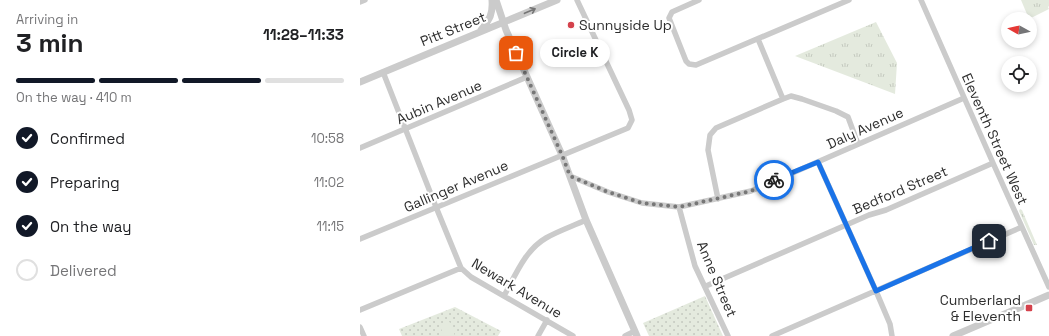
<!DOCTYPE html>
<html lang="en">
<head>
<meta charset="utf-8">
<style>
  :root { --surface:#fff; --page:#f6f6f6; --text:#202124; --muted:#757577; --line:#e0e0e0; --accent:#111827 }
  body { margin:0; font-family:"Space Grotesk",sans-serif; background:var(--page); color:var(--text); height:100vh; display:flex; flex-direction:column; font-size:15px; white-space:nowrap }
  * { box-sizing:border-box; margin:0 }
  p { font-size:13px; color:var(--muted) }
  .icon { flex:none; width:22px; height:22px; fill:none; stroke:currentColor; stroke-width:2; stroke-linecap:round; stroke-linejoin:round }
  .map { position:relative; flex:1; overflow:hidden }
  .details { display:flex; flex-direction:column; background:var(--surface); width:360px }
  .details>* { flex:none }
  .needle { width:26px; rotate:278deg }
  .buttons { position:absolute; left:641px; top:12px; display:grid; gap:8px }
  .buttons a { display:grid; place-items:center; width:36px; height:36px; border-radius:50%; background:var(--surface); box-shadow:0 2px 6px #0003; font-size:20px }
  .pin { position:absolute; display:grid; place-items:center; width:34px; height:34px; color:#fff; margin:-17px; border-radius:8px; box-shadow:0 2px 6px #0006 }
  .courier { position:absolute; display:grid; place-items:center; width:40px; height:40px; margin:-20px; border:3px solid #1a73e8; border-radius:50%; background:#fff; color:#222; box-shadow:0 1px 5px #0007 }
  .bubble { position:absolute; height:28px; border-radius:14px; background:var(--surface); box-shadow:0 2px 6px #0003; font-size:13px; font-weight:700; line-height:28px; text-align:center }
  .headline em { font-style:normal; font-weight:700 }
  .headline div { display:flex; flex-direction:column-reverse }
  .headline { display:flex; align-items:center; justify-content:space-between; height:68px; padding:0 16px }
  h1 { font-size:26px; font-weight:700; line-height:30px }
  .bar { display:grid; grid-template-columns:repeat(4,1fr); gap:6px 4px; align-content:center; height:48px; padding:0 16px }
  .bar i { height:5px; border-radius:3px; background:var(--line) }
  .bar .current { background:var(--accent) }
  .bar p { grid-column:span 4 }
  ol { padding:0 16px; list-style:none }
  li { display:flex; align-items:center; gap:12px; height:44px }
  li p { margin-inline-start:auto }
  li .icon { padding:4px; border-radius:50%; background:var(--accent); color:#fff; stroke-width:4 }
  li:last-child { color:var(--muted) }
  li i { width:22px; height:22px; border:2px solid var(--line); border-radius:50% }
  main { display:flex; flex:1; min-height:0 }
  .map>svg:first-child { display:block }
  .grass { fill:url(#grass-tufts) }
  .park { fill:url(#park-dots) }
  .pitch { fill:#e4eade }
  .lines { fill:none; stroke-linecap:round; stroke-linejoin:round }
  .minor { stroke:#cbcbcb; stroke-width:5.5 }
  .tertiary { stroke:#cbcbcb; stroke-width:7 }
  .oneway { stroke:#757575 }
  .done { stroke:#777; stroke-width:4; stroke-dasharray:0 7.2 }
  .route { stroke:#1a73e8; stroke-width:5 }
  .poi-dot { fill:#d4424c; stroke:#fff; stroke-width:1.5 }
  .labels { text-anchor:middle; stroke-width:4; stroke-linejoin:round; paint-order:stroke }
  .poi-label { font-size:14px; fill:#2e2e2e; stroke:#fff; text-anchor:start }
  .street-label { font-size:14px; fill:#2e2e2e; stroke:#fff }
</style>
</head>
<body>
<main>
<section class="details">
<div class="headline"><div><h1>3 min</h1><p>Arriving in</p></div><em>11:28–11:33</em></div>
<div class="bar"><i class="current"></i><i class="current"></i><i class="current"></i><i></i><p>On the way · 410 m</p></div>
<ol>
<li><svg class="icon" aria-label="check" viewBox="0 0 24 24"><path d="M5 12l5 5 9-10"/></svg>Confirmed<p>10:58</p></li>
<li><svg class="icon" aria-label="check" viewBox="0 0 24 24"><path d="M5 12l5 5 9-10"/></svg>Preparing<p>11:02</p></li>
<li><svg class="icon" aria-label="check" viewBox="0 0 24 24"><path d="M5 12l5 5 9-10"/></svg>On the way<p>11:15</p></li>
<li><i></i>Delivered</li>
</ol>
</section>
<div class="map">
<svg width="689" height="336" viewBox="0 0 689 336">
  <defs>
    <pattern id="grass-tufts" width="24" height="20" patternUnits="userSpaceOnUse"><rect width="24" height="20" fill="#e4eade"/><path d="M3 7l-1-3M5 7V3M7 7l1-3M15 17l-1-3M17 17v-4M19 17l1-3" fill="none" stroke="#c4c9bf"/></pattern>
    <pattern id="park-dots" width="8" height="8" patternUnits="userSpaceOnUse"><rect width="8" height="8" fill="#e4eade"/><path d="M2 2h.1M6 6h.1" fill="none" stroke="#c4c9bf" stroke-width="1.8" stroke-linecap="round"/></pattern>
  </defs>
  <rect width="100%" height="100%" fill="#fff"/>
  <path class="grass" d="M661 0H689V6L688 7 689 9 669 19Z
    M516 22 537 63 535 94 435 56Z
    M660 209 662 210 677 245H674L659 211Z"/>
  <path class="park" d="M345 296 363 336H289L283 323Z
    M95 307 141 331 138 336H42L39 329Z"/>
  <path class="pitch" d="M90 322 95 336H84L80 326Z"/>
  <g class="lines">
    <path class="minor" d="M339 0 312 12 309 18 326 61 329 64 336 65 489 0
      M561 0 633 163 689 287
      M0 2 5 0
      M398 39 423 99
      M23 72 76 207 101 268
      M0 148 167 77
      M458 162 516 291 530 324 532 336
      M210 176 248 192 282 203 319 207 391 191 604 98
      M358 199 348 150 350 135 356 128 423 99 431 96 442 99 476 111 488 117 498 144
      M319 207 335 266 368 336
      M0 239 268 128 272 120 269 110 217 0
      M346 286 509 215 526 210 633 163
      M144 296C155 276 165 250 186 238 198 231 213 226 226 220
      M0 310 101 268 111 277 213 336
      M0 327 4 336
      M178 336 187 320
      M265 336 275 331
      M412 336 662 227"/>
    <path class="tertiary" d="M136 0 146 30 202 155 226 220 277 336
      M121 30C130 19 133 14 132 0
      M0 82 197 0
      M593 336 689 295"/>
  </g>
  <defs><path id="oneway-shaft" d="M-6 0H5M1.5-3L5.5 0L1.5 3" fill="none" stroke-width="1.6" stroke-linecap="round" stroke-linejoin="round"/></defs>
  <use class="oneway" href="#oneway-shaft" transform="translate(170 11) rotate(-23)"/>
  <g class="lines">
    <path class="done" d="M156 53 202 155 210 176 248 192 282 203 319 207 391 191 414 180"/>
    <path class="route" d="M414 180 458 162 516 291 629 241"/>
  </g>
  <g class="poi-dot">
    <circle cx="211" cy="25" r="4"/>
    <rect x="665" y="304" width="8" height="8" rx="2"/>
  </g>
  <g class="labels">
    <g class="poi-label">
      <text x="219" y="30">Sunnyside Up</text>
      <text x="661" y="305" text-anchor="end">Cumberland<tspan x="661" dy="16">&amp; Eleventh</tspan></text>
    </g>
    <g class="street-label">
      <text transform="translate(93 29) rotate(-22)" y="5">Pitt Street</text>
      <text transform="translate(79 102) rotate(-23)" y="5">Aubin Avenue</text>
      <text transform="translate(505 128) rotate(-24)" y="5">Daly Avenue</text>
      <text transform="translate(635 139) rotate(66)" y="5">Eleventh Street West</text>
      <text transform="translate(96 186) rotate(-23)" y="5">Gallinger Avenue</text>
      <text transform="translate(540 190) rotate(-23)" y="5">Bedford Street</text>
      <text transform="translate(357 279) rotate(67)" y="5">Anne Street</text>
      <text transform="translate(157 288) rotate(31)" y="5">Newark Avenue</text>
    </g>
  </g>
</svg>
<div class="buttons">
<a><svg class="needle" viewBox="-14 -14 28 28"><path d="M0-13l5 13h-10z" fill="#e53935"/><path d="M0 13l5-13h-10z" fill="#757577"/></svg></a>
<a><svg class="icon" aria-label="locate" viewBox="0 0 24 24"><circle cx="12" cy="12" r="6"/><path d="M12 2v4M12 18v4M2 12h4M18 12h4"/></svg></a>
</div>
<div class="pin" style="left:156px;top:53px;background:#ea580c"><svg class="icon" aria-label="bag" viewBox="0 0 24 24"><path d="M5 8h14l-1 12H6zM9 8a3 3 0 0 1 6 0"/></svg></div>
<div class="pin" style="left:629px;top:241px;background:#1f2937"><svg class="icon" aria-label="home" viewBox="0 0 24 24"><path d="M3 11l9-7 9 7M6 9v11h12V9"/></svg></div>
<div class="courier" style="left:414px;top:180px"><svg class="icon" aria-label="bike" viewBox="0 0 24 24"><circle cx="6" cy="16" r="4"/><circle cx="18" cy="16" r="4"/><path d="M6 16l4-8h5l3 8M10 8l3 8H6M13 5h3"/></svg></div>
<div class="bubble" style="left:180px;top:39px;width:70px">Circle K</div>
</div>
</main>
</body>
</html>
